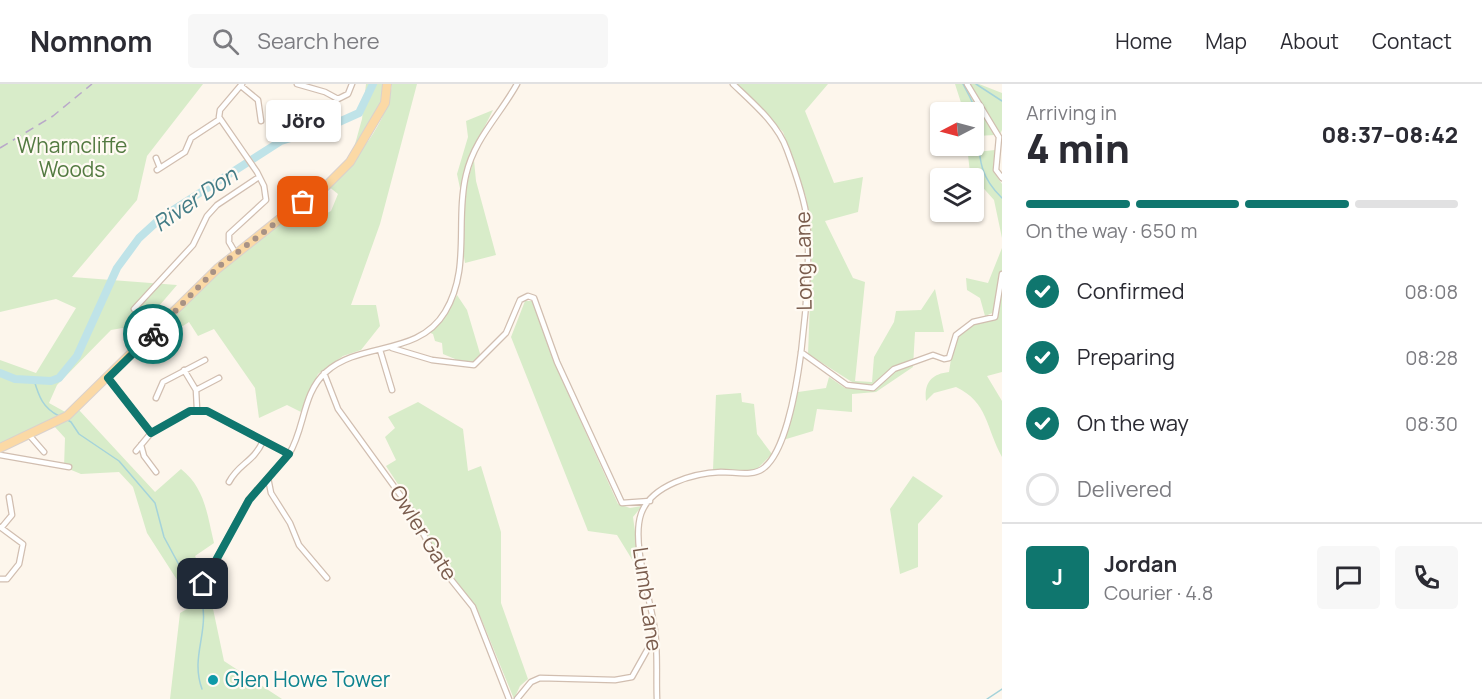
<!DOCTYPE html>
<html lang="en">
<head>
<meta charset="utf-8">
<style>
  :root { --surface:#fff; --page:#f7f7f7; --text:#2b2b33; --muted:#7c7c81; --line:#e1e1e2; --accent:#0f766e }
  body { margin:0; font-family:Manrope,sans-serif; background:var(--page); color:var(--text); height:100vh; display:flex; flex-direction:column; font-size:22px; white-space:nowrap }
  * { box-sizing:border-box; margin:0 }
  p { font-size:20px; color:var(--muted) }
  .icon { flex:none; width:33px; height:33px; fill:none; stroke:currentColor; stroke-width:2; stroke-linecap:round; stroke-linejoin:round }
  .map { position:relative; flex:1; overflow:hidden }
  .panel { display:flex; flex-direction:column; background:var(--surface); width:480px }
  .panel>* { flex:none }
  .needle { width:39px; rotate:264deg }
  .controls { position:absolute; left:930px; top:18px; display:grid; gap:12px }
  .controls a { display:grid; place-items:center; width:54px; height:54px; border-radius:6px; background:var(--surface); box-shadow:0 2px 4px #0004; font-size:30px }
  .pin { position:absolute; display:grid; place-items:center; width:51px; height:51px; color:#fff; margin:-26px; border-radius:12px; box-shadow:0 3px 9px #0006 }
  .courier { position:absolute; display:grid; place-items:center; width:60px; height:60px; margin:-30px; border:4px solid #0f766e; border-radius:50%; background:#fff; color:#222; box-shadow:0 2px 8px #0007 }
  .bubble { position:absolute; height:42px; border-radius:6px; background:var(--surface); box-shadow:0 2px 4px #0004; font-size:20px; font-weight:800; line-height:42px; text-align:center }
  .head em { font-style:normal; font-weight:800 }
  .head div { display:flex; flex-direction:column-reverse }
  .head { display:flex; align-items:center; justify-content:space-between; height:102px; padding:0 24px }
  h1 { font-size:39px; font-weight:800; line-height:45px }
  .bar { display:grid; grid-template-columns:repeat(4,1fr); gap:9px 6px; align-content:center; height:72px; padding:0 24px }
  .bar i { height:8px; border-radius:4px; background:var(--line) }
  .bar .selected { background:var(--accent) }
  .bar p { grid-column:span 4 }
  .line { display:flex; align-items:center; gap:15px; padding:0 24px; border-top:2px solid var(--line) }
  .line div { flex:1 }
  .round { display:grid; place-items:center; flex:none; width:63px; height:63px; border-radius:6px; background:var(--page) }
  ol { padding:0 24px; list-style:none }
  li { display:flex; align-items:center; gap:18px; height:66px }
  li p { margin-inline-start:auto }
  li .icon { padding:6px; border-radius:50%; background:var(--accent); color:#fff; stroke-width:4 }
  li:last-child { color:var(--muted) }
  li i { width:33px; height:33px; border:3px solid var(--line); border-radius:50% }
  header { display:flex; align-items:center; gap:36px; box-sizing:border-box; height:84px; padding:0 30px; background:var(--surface); border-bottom:2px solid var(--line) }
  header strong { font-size:28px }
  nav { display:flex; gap:33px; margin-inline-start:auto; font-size:21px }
  .search { width:420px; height:54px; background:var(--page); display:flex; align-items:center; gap:15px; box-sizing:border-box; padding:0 21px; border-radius:6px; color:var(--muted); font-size:22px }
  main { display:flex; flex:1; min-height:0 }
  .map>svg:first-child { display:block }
  .green { fill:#d8ecc9 }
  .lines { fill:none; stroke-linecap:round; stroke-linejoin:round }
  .stream { stroke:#a5d3da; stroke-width:1.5 }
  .river { stroke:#bfe3e8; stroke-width:8 }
  .street-casing { stroke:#d1beb0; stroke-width:7 }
  .primary-casing { stroke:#dad1cd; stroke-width:10 }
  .street { stroke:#fff; stroke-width:4.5 }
  .primary { stroke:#fbd9a5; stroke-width:8 }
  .rail { stroke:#b9a8c9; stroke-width:1.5; stroke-dasharray:9 6; stroke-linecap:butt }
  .done { stroke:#a89285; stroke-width:6; stroke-dasharray:0 10.8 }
  .route { stroke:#0f766e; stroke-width:8 }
  .culture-dot { fill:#0f9aa8; stroke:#fffaf3; stroke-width:2 }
  .labels { text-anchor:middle; stroke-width:4.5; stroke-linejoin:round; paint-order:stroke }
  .park-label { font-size:21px; fill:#537a41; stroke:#fffaf3 }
  .street-label { font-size:21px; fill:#7a5c4d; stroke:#fffaf3 }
  .culture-label { font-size:21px; fill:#0d838f; stroke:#fffaf3; text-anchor:start }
  .water-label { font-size:22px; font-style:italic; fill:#437c86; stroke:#fffaf3 }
</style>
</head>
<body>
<header>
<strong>Nomnom</strong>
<div class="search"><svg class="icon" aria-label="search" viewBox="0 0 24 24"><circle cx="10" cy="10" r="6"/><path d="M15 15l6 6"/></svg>Search here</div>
<nav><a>Home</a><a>Map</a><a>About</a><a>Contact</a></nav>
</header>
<main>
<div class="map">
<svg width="1002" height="615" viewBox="0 0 1002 615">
  <rect width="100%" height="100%" fill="#fdf6ec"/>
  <path class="green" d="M0 0H203L147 72 137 116 72 193 177 201 159 222 167 231 141 256 140 241 111 246 57 301 49 319 67 329 0 361V276L36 289 76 224 56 215 0 228Z
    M366 0H383L381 18 352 71 362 35Z
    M392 0H417L380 140 351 221H376L380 242 361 266 343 272 318 290 301 328 287 321 259 334 255 304 214 245 198 252 189 238 129 277 220 186 294 126 301 128 309 138 331 127 338 110 328 102C356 76 388 39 392 0Z
    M735 0H828L805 27 834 99 863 93 858 128 825 137 853 194 865 198 855 297 872 298 874 273 894 238 896 227 921 226 935 205 944 248H915L913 283 876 308 852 310V328L817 325 813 347 783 356 798 308 826 304 829 293 845 304H852V298L808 270 812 166 806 113 783 48Z
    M955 0H965L995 51 976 52V68L995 66 993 87 1002 100V154L994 116 970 89 967 62H974V28H964Z
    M968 0H979L1002 9V46L1000 50Z
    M493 26 469 74 461 109 457 90 468 53 466 37Z
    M474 76 476 97 496 171 465 179C459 146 463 106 474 76Z
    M1002 164V188L995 228 985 232 980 214 967 206 966 194 988 199Z
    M1002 200V288L987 292 1002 317V373C986 344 988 318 956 303L934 309 926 317C924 299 931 290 949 288L954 255 973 239 994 236 998 232Z
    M457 211 467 226 481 273 473 279 455 278V275L443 270 442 259 435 257 433 250 428 248C443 238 449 227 457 211Z
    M525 217H532L553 276 618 420 630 424 642 422 633 433 641 490 617 451 588 447 511 253Z
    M741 309 742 318 754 320 757 350 772 370 756 386H713L716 311Z
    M418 318 463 345 468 387 481 382 501 448V519L528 595 520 602 514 615 476 522 441 478 411 420 386 382 396 376 385 353 395 344 388 333Z
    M79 326 155 408 181 385C205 404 207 430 214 459L195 472 202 487 199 496 181 502 147 449 133 403 119 388 81 390 64 383 65 354 54 342Z
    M913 392 943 412 918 440V483L900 490 890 425Z
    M208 501 224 577 282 615H170L180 529 194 521 185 511Z"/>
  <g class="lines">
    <path class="stream" d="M963 0C967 8 973 17 975 26 982 63 972 85 1002 114
      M976 0 1002 17
      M34 296C39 313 43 324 59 332
      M66 335 71 338 79 350 119 377 155 419 164 453 185 492 199 507
      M199 508C213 544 189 570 202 605
      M987 615 1002 605"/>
    <path class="river" d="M0 289 15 295 51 297 59 294 77 272 117 184 139 154 162 133 281 57 330 42 359 29 373 0"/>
    <g class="street-casing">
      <path id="street" d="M297 0 325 8 338 15 348 10 352 0
        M967 0 999 53 996 86 1002 94
        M241 2 258 16 261 37
        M156 74 160 84
        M157 86 185 68 191 54 220 35
        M236 170 229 158V150L266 116 264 102 257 88 219 33 220 26 242 0
        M134 225 193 161 207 132 217 121 259 93
        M392 264 432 276 474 281 506 249 520 216 528 212 534 214 557 278 622 419 650 417
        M380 266 392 306
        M801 268 847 301 873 304 894 285 933 271 944 275 949 274 956 251 973 238 995 233 1002 190
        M184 286 196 306 197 325
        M324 289 338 325 409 423 441 483 473 523 509 615
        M108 294 151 349 190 327H207L289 370C305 345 302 309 326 288 360 257 418 273 445 228 471 185 455 137 466 91 474 55 500 31 517 0
        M196 306 219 294
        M156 314 163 298 205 276
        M30 352 44 368
        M141 361 144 372 156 388
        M136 367 151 349
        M0 371 69 383
        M268 394 271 409 290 439 299 461 327 494
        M229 398C239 379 253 379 263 357
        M0 443 23 460 19 480 7 495H0
        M2 443 12 431 9 413
        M203 500 249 415 289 370
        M517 615 531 598 540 594 615 596 632 593 655 552
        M657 615C656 593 658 569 655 547 651 515 631 460 641 430 651 401 694 389 721 388 736 388 754 393 765 383 801 352 812 184 807 136 805 117 794 85 787 66 778 40 753 19 733 0"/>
    </g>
    <g class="primary-casing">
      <path id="primary" d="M0 364 67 332 217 185 286 130 321 107 350 78 385 19 387 0"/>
    </g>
    <use href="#street" class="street"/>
    <use href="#primary" class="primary"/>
    <path class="rail" d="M0 64 53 32 92 0"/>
  </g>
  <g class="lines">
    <path class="done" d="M153 250 217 184 303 118"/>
    <path class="route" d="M153 250 108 294 151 349 190 327H207L289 370 249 416 203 500"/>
  </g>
  <circle class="culture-dot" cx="213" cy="596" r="6"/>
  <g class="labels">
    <g class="park-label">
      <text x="72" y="69">Wharncliffe<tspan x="72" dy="24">Woods</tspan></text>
    </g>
    <g class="street-label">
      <text transform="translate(804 177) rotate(-91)" y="7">Long Lane</text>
      <text transform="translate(423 449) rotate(58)" y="7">Owler Gate</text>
      <text transform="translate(647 515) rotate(82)" y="7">Lumb Lane</text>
    </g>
    <g class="culture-label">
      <text x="225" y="603">Glen Howe Tower</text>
    </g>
    <g class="water-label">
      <text transform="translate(195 115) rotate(-34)" y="8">River Don</text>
    </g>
  </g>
</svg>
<div class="controls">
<a><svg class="needle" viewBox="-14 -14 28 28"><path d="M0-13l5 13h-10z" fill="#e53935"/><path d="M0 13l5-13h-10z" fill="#7c7c81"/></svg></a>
<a><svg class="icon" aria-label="layers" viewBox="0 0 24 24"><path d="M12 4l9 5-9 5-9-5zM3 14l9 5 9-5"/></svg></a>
</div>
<div class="pin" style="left:303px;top:118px;background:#ea580c"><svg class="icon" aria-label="bag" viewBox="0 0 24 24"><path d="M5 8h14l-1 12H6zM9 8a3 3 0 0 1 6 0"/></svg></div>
<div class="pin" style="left:203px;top:500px;background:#1f2937"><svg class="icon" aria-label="home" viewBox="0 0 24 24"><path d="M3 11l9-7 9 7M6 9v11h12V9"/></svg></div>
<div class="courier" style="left:153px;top:250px"><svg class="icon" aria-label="bike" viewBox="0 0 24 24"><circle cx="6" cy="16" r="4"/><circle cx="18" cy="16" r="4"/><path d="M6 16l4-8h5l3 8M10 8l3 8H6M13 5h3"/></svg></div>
<div class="bubble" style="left:266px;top:16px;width:75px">Jöro</div>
</div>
<section class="panel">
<div class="head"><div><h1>4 min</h1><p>Arriving in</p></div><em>08:37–08:42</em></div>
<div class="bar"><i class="selected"></i><i class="selected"></i><i class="selected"></i><i></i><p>On the way · 650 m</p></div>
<ol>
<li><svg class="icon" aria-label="check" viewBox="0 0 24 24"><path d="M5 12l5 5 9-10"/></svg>Confirmed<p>08:08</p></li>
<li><svg class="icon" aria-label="check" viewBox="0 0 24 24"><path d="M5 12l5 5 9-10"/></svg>Preparing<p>08:28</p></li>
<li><svg class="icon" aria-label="check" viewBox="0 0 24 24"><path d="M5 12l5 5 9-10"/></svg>On the way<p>08:30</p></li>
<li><i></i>Delivered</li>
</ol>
<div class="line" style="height:108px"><b class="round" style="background:var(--accent);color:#fff">J</b><div><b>Jordan</b><p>Courier · 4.8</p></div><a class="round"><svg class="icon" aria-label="chat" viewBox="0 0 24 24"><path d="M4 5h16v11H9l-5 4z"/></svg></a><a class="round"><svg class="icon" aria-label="phone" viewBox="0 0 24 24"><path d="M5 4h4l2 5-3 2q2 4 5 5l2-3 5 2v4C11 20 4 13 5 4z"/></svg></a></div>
</section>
</main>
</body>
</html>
